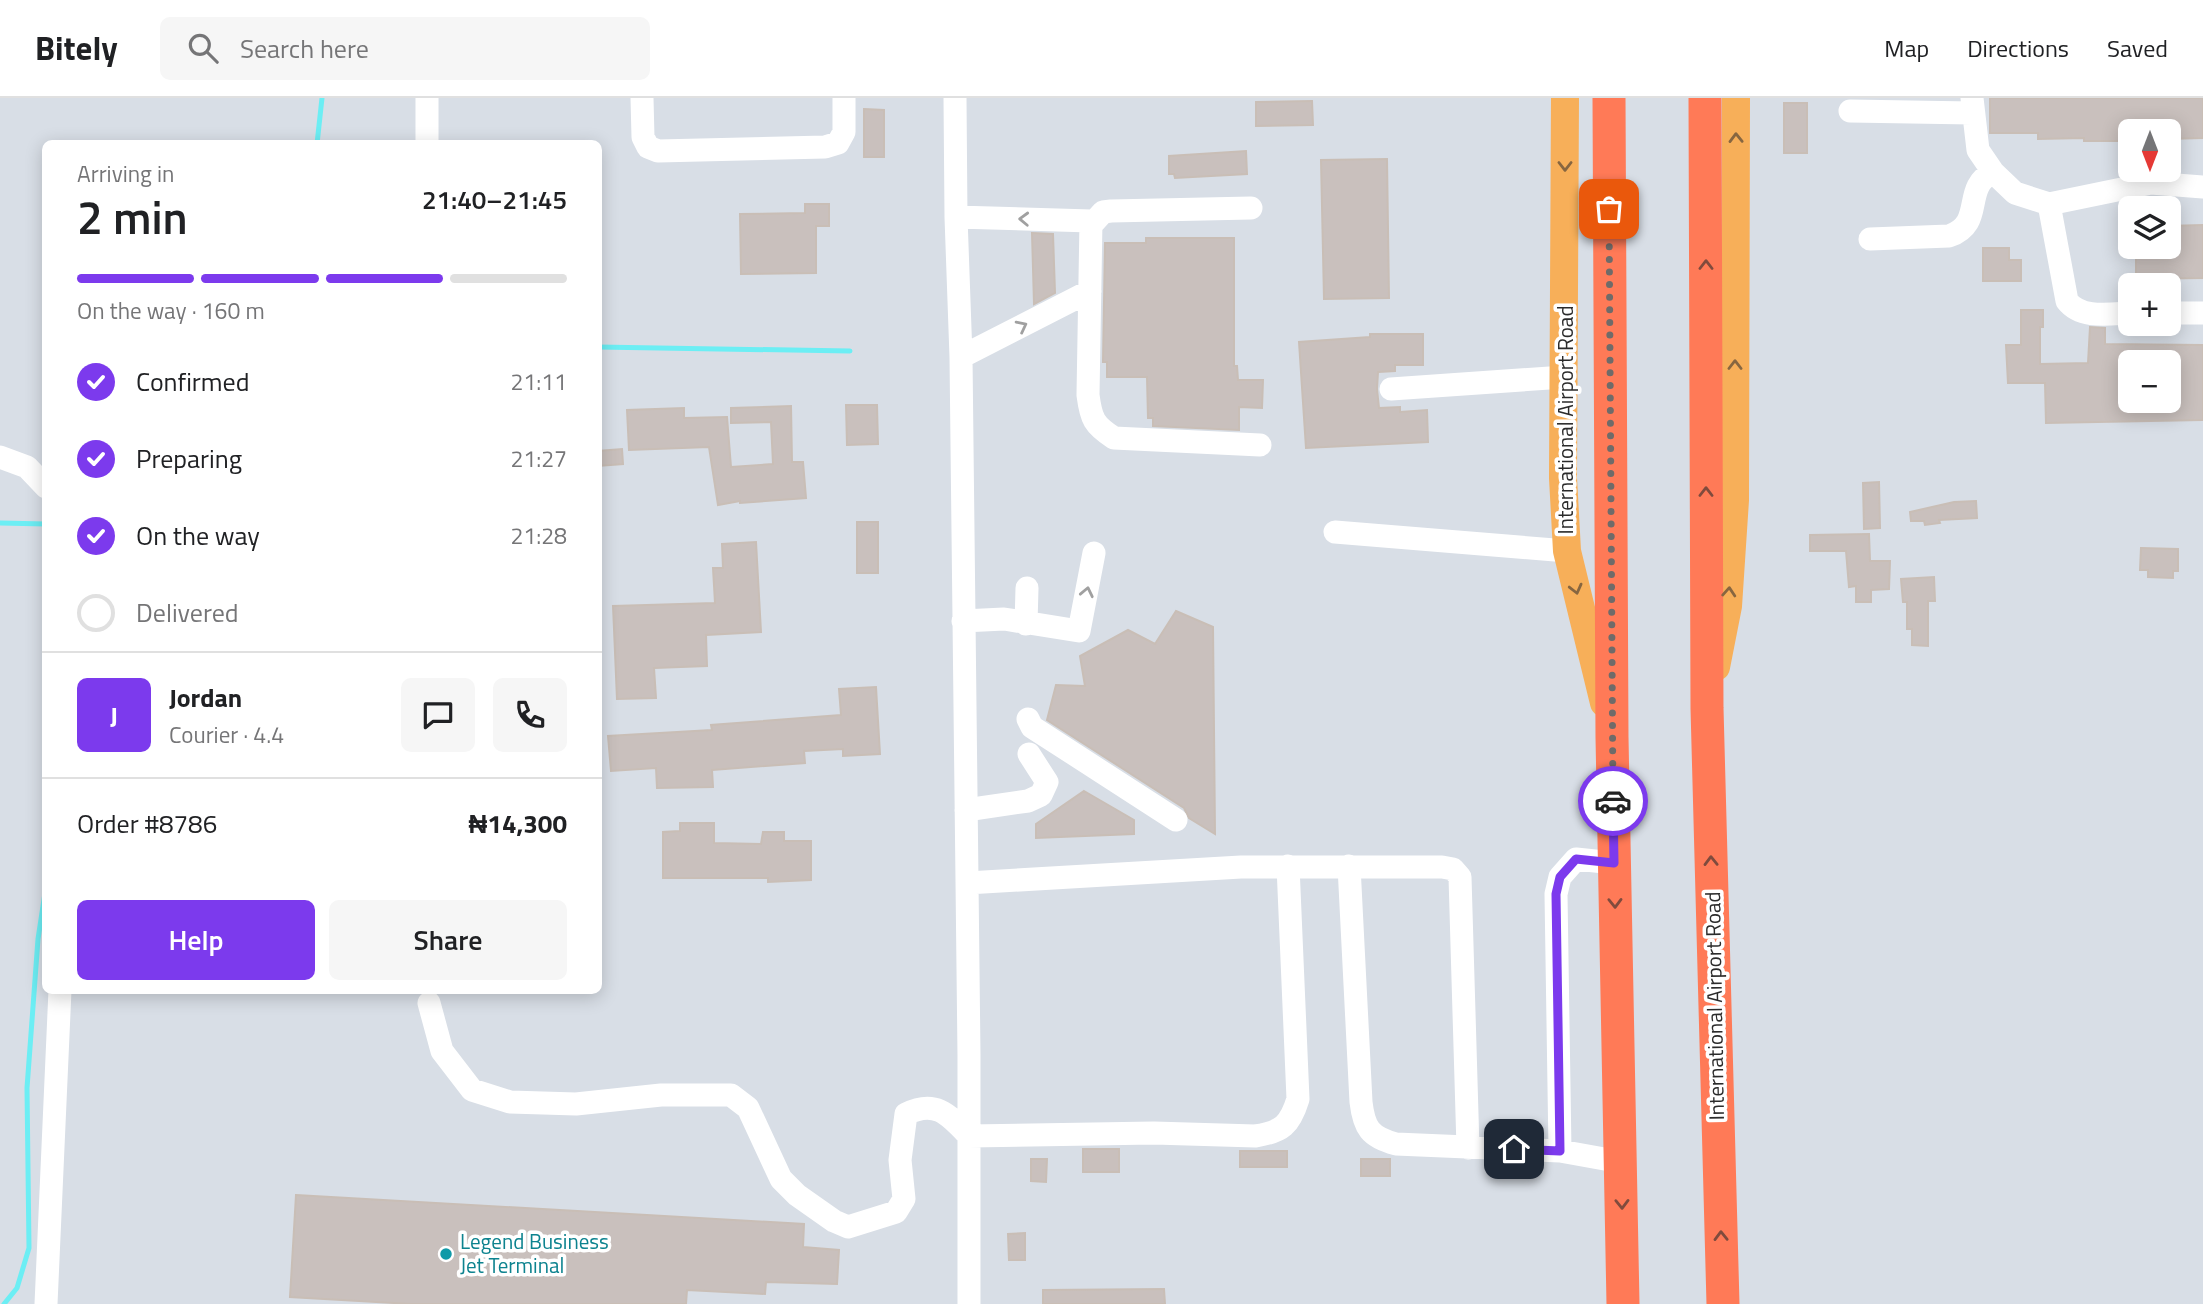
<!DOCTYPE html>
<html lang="en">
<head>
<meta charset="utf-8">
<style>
  :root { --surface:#fff; --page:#f6f6f6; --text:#202124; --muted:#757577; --line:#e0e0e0; --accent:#7c3aed }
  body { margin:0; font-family:"Titillium Web",sans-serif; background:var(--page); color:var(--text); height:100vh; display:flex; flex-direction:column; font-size:26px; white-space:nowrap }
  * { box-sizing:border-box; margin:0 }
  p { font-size:23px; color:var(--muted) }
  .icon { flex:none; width:38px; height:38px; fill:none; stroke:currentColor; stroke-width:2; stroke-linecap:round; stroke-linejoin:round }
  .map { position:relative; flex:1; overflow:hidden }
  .sheet { position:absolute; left:42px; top:42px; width:560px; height:854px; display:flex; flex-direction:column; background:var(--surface); border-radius:10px; box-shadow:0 4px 18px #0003 }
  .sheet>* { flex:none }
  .needle { width:46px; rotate:180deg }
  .fabs { position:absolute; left:2118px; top:21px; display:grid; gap:14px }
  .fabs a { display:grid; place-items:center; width:63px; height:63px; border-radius:10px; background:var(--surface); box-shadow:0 4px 18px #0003; font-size:35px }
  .pin { position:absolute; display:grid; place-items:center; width:60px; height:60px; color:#fff; margin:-30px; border-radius:14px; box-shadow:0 4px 10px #0006 }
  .courier { position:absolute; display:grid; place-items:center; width:70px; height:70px; margin:-35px; border:5px solid #7c3aed; border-radius:50%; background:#fff; color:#222; box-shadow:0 2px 9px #0007 }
  .headline em { font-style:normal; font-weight:600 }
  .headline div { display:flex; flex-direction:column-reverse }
  .headline { display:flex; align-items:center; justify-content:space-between; height:119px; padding:0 35px }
  h1 { font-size:46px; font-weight:600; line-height:52px }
  .bar { display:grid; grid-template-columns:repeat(4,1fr); gap:10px 7px; align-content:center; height:84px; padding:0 35px }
  .bar i { height:9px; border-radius:5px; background:var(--line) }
  .bar .selected { background:var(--accent) }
  .bar p { grid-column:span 4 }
  .line { display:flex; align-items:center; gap:18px; padding:0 35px; border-top:2px solid var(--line) }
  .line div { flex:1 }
  .round { display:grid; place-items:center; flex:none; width:74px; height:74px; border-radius:10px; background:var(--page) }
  ol { padding:0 35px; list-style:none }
  li { display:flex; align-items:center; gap:21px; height:77px }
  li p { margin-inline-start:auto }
  li .icon { padding:7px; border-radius:50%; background:var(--accent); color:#fff; stroke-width:4 }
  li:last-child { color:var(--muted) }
  li i { width:38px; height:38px; border:4px solid var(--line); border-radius:50% }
  .button { display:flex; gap:14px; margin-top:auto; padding:14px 35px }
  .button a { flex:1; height:80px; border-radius:10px; background:var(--accent); color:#fff; font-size:28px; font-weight:600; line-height:80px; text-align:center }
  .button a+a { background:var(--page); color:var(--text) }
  header { display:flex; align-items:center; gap:42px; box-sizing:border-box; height:98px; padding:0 35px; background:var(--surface); border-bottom:2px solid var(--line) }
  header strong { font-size:33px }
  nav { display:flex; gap:38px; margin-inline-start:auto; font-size:24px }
  .search { width:490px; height:63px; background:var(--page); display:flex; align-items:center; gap:18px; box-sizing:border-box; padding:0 24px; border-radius:10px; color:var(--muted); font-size:26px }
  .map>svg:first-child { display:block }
  .airport { fill:#d8dee6; fill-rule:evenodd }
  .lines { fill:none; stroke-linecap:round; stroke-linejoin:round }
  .stream { stroke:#6ceef4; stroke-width:5 }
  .building { fill:#c9c0bd; stroke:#c9beb6; stroke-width:2; fill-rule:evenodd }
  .minor { stroke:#fff; stroke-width:23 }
  .major { stroke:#f7af59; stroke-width:28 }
  .highway { stroke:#ff7a57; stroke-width:33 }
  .oneway { stroke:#876640 }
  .oneway2 { stroke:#a0a0a0 }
  .oneway3 { stroke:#804b3d }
  .done { stroke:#6f6b69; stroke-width:7; stroke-dasharray:0 12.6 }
  .route { stroke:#7c3aed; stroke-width:9 }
  .culture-dot { fill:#0f9aa8; stroke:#fff; stroke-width:2.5 }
  .labels { text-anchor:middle; stroke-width:7; stroke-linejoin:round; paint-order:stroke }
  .street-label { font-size:21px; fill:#2b2b2b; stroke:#fff }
  .culture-label { font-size:21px; fill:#0d838f; stroke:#fff; text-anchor:start }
</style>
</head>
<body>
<header>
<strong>Bitely</strong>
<div class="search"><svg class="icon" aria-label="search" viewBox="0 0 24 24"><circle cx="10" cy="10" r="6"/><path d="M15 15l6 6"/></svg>Search here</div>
<nav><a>Map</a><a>Directions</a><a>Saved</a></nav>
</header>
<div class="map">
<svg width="2203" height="1206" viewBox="0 0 2203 1206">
  <rect width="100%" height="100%" fill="#eee3dd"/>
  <path class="airport" d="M0 0H2203V1206H0ZM2130 33H2168V72H2130ZM46 46H598V892H46ZM2130 110H2168V149H2130ZM2130 187H2168V226H2130ZM2130 264H2168V303H2130Z"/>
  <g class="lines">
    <path class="stream" d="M317 46 322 0
      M598 249 850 253
      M0 425 46 426
      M4 1206 17 1190 29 1150 27 990 38 841 45 795 46 754"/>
  </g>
  <path class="building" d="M1990 0H2203V40L2168 41V33H2130V43H2084V40L2038 41V35H1990Z
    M1312 3 1313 27 1256 28V4Z
    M1784 5H1807V55H1784Z
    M864 11 884 12V59H864Z
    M1246 53 1247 76 1175 80 1174 76H1169V58Z
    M1387 61 1389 200 1324 201 1321 62Z
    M805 106H829V128H816V175L741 176 740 116 805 115Z
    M2203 127V180L2136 181V149H2168V128Z
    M1032 135 1053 136 1055 195 1034 206Z
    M1146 140H1234V268H1237L1238 282H1263L1262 310 1239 309V332L1153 328V320H1148L1147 279H1107V264H1103L1105 145H1146Z
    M1983 150H2009V162H2021V183H1983Z
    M2021 212H2043V229H2040V266L2088 265 2090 229 2105 230V246L2203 247V322L2046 325 2045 285H2008L2006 247H2021ZM2130 264H2168V303H2130Z
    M1370 236H1423V267H1395V273L1378 274 1377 291 1379 310 1400 309V314L1427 312 1428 344 1306 350 1299 244 1370 239Z
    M846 307H877L878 346 847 347Z
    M791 308 792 364H803L806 400 740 405V403L718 407 709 349 629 352 627 312 684 310V320L727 319 731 369 773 366 771 324 731 325V310Z
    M622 351 623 366 598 368V353Z
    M1879 384 1880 430 1864 431 1863 385Z
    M1976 403 1977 420 1939 422 1940 425 1925 427 1924 423H1911L1910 414 1954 404Z
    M857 424H878V475H857Z
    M1869 436 1870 463H1890L1889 491 1871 492V504H1856V488L1849 489 1846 453H1810V437Z
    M756 444 761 534 706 537 707 568 654 570 656 600 617 601 613 508 715 505 713 470H723L722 446Z
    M2141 450 2178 451V473H2173V480L2148 479V472H2140Z
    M1934 479 1935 503H1928V548L1912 547V531H1907V504H1903L1901 481Z
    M1176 513 1213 529 1215 736 1189 720 1184 710 1047 622 1056 587 1085 588 1080 558 1128 532 1155 546Z
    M876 589 880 656 843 658V651L804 653 805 665 712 672 713 689 657 690 656 670 611 673 608 638 712 632 711 627 841 617 839 591Z
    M1084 693 1134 722V736L1036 740V726Z
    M680 725H714V745L761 746 763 734H784V743H811V782L768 784V780H663V734L680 733Z
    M1083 1051H1119V1074H1083Z
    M1240 1053H1287V1069H1240Z
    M1031 1061H1047L1046 1084 1031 1083Z
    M1361 1061H1390V1078H1361Z
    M296 1097 804 1126 803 1149 839 1152 837 1186 766 1184 765 1196 687 1192 686 1206H411L290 1199Z
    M1025 1135V1162H1009L1008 1136Z
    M1164 1191 1165 1206H1043V1192Z"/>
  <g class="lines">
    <path class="minor" d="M427 0V46
      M642 0 643 39 648 49 658 53 825 49 838 45 844 34V0
      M955 0 956 119 961 259 969 958V1206
      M1972 0 1978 52 1993 74 2015 95 2049 106 2151 85 2203 89
      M1850 13 1972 15
      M2049 106 2067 203C2081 221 2109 216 2130 215
      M1251 110 1111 113 1103 114 1094 124 1091 123 1088 297C1091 321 1094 327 1114 340L1260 347
      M956 119 1091 123
      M1870 141 1949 138C1986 125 1961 90 1993 74
      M2168 215H2203
      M961 259 1090 193
      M1391 291 1564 279
      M0 359 27 369 46 389
      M1335 434 1567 453
      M963 523 1004 521 1079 533 1094 455
      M1026 526 1027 490
      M1028 621 1032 629 1176 722
      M966 712 1028 703 1041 697 1047 684 1029 656
      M1349 768 1361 1004C1364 1030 1370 1039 1396 1046L1560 1053 1621 1064
      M967 785 1241 769H1442L1453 771 1460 779 1468 1050
      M429 905 442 953 472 992 510 1004 576 1006 661 997H731L748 1010 781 1081 797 1097 834 1123 848 1129 896 1114 904 1101 900 1062 906 1016C936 1001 949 1017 969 1038L1154 1035 1255 1038C1282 1034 1290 1027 1298 1001L1288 768
      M1560 1053 1556 796 1560 779 1576 761 1614 765
      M46 1206 60 892"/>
    <path class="major" d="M1565 0 1563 380 1567 453 1604 605
      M1716 569 1728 508 1735 402 1736 0"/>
    <path class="highway" d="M1609 0 1612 639 1623 1206
      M1705 0 1707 610 1723 1206"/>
  </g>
  <defs><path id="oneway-chevron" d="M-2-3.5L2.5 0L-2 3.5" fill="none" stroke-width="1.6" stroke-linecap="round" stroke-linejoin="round" transform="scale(1.75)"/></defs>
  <g class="oneway">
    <use href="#oneway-chevron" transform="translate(1736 40) rotate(-91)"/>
    <use href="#oneway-chevron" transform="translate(1565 68) rotate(90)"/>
    <use href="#oneway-chevron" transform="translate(1735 267) rotate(-90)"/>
    <use href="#oneway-chevron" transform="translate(1576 491) rotate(76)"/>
    <use href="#oneway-chevron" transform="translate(1729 494) rotate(-86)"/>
  </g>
  <g class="oneway2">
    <use href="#oneway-chevron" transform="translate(1024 121) rotate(-178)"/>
    <use href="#oneway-chevron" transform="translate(1022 228) rotate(-27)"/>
    <use href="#oneway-chevron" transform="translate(1087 494) rotate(-78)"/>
  </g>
  <g class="oneway3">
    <use href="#oneway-chevron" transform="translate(1706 167) rotate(-90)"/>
    <use href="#oneway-chevron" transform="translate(1706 394) rotate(-90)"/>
    <use href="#oneway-chevron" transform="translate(1711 763) rotate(-91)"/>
    <use href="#oneway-chevron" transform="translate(1615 805) rotate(89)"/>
    <use href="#oneway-chevron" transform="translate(1622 1106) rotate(89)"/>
    <use href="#oneway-chevron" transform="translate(1721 1138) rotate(-91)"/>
  </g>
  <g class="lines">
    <path class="done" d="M1609 111 1613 703"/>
    <path class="route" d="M1514 1051 1560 1053 1556 796 1560 779 1576 761 1614 765 1613 703"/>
  </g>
  <circle class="culture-dot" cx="446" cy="1156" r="7"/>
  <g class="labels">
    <g class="street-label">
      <text transform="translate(1566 322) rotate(-90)" y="7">International Airport Road</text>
      <text transform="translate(1715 908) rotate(-91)" y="7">International Airport Road</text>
    </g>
    <g class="culture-label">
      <text x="460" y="1151">Legend Business<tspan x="460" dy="24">Jet Terminal</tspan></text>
    </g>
  </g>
</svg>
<div class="fabs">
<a><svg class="needle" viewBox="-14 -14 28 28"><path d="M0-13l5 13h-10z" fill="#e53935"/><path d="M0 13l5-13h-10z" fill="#757577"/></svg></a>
<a><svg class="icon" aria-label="layers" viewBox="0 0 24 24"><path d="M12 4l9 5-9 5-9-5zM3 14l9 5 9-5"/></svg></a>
<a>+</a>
<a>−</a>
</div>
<div class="pin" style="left:1609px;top:111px;background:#ea580c"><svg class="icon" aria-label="bag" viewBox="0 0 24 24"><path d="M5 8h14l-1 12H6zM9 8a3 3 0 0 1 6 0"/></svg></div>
<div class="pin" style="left:1514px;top:1051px;background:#1f2937"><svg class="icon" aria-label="home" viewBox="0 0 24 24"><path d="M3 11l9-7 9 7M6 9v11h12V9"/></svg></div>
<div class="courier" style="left:1613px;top:703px"><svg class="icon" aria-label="car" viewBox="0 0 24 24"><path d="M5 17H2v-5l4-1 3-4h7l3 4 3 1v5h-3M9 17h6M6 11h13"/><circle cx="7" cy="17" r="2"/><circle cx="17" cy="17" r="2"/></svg></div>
<section class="sheet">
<div class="headline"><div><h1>2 min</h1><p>Arriving in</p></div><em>21:40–21:45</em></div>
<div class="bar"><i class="selected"></i><i class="selected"></i><i class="selected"></i><i></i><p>On the way · 160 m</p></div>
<ol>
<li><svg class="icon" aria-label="check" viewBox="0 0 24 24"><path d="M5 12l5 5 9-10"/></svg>Confirmed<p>21:11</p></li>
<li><svg class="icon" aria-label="check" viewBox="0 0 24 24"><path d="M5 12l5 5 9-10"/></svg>Preparing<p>21:27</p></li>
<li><svg class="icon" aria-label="check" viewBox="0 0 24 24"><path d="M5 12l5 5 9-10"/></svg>On the way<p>21:28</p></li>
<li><i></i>Delivered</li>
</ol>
<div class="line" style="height:126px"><b class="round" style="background:var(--accent);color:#fff">J</b><div><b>Jordan</b><p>Courier · 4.4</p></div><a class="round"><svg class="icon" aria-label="chat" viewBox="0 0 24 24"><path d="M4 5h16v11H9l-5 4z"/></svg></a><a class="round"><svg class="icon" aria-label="phone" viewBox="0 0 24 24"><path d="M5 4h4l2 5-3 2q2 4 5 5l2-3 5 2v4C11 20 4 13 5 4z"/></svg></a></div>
<div class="line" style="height:91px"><div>Order #8786</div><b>₦14,300</b></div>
<div class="button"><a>Help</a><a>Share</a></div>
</section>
</div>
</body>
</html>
